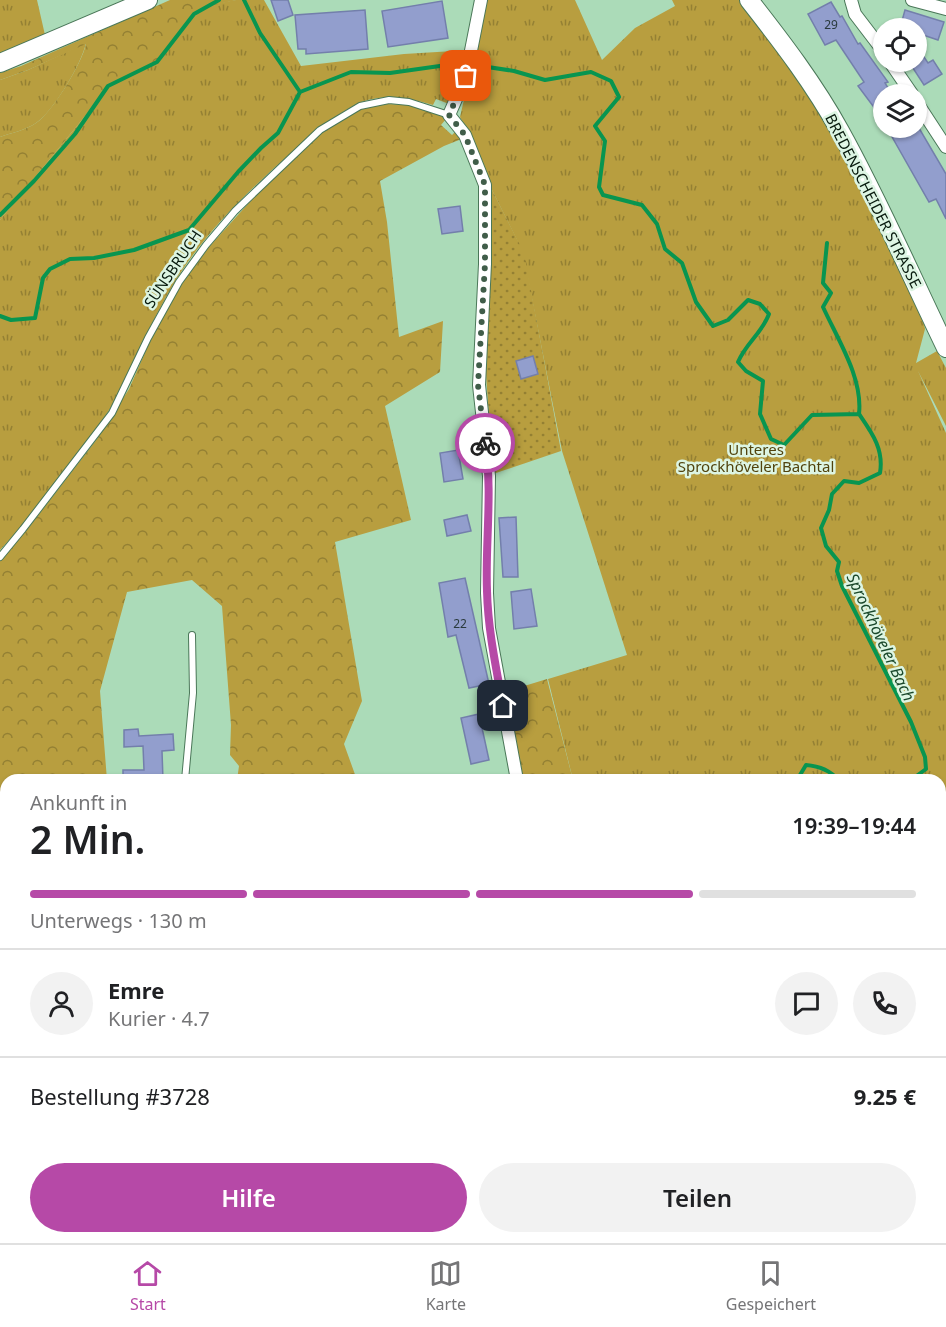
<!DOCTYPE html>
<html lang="de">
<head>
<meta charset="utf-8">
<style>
  :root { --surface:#fff; --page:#f2f2f2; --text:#202124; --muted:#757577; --line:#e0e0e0; --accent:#b649a7 }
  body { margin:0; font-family:"Noto Sans",sans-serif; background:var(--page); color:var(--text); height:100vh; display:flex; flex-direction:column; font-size:22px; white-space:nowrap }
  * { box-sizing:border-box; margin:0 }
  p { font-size:20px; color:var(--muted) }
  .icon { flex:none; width:33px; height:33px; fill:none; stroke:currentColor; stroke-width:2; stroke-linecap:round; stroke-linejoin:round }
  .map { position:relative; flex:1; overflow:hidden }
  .sheet { position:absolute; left:0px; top:774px; width:946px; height:470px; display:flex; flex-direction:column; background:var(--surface); border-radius:18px 18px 0 0; box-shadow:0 2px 4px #0004 }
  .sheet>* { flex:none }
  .tools { position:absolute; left:873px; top:18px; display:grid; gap:12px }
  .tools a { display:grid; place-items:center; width:54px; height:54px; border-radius:50%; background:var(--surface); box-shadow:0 2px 4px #0004; font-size:30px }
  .pin { position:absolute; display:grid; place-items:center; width:51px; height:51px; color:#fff; margin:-26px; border-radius:12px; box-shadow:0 3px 9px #0006 }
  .courier { position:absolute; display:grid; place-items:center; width:60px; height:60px; margin:-30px; border:4px solid #b649a7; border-radius:50%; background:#fff; color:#222; box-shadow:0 2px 8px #0007 }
  .summary em { font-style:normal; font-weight:600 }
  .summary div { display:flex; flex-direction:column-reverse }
  .summary { display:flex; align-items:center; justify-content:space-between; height:102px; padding:0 30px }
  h1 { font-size:39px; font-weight:600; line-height:45px }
  .bar { display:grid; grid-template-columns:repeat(4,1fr); gap:9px 6px; align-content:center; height:72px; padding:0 30px }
  .bar i { height:8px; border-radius:4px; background:var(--line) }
  .bar .active { background:var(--accent) }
  .bar p { grid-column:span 4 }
  .line { display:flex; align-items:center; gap:15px; padding:0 30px; border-top:2px solid var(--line) }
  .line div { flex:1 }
  .round { display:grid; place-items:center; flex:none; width:63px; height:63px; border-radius:32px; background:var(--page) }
  .primary-button { display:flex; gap:12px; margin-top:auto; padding:12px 30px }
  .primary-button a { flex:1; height:69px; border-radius:36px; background:var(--accent); color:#fff; font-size:24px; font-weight:600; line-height:69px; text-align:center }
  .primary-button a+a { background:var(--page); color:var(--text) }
  .tab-bar { display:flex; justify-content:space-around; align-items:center; height:84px; border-top:2px solid var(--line); background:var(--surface); font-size:16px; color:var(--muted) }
  .tab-bar a { display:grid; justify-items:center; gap:3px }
  .tab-bar .active { color:var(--accent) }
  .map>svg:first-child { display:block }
  .grass { fill:url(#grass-tufts) }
  .forest { fill:url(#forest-crowns) }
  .garden { fill:url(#garden-dots) }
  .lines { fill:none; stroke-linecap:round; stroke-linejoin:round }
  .stream { stroke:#089550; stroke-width:4 }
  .building { fill:#929ecd; stroke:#737fab; stroke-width:1.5 }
  .service-casing { stroke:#4a7758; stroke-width:8 }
  .minor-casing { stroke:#4a7758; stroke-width:14 }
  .primary-casing { stroke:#4a7758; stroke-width:20 }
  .service { stroke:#fff; stroke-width:6 }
  .minor { stroke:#fff; stroke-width:12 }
  .primary { stroke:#fff; stroke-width:18 }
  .done { stroke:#405d49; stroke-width:6; stroke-dasharray:0 10.8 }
  .route { stroke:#b649a7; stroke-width:8 }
  .labels { text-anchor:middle; stroke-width:5; stroke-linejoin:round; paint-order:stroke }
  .number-label { font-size:12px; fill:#2a3a3d }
  .street-label { font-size:15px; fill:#07190d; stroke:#ddf5e3 }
  .park-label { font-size:15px; fill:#51430d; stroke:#ddf5e3 }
  .water-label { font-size:16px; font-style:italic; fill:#19472a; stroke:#ddf5e3 }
</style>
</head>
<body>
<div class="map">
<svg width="946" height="1243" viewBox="0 0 946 1243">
  <defs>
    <pattern id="grass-tufts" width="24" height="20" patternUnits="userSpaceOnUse" patternTransform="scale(1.5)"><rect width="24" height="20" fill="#b89e3f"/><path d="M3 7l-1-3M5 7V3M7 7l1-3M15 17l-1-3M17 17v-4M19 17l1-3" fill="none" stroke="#948033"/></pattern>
    <pattern id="forest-crowns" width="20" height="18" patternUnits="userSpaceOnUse" patternTransform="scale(1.5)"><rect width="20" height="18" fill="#b89e3f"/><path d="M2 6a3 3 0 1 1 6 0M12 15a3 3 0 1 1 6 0" fill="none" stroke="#948033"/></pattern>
    <pattern id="garden-dots" width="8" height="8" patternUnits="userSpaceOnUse" patternTransform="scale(1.5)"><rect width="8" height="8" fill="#b89e3f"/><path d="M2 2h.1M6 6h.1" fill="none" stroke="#948033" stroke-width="1.8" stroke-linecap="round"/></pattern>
  </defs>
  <rect width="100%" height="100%" fill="#abdbb8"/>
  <path class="grass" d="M0 0H37L45 35 0 56Z
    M236 0H264L301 66 404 54 470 50 449 104 436 99 433 105C409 98 381 93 357 104 333 116 312 135 291 153 248 191 203 234 173 285 163 302 154 319 145 337 137 354 131 374 121 391 87 447 46 501 0 550V220L112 83 158 59 204 6Z
    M484 0H575L602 60 635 28 675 6 672 0H745L802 85 858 178 924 324 925 329 916 363 937 351 946 368V426L918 371 946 433V1243H626L628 1238H940V780H573L548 679 627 655 562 451 528 278 517 240 488 182 468 131 460 117 477 43Z
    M86 43C82 63 53 112 36 123 26 130 11 133 0 137V80L28 70Z
    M103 1238H184V1243H104Z"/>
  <path class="forest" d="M170 0H237L204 7 158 60 112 83 0 220V137C11 133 26 130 36 123 52 113 82 63 86 44L28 70 0 80V73L21 66Z
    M387 104 411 105 442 116 446 119 441 125 452 135 457 130 464 138 444 146 380 181 387 222 399 337 443 321 440 372 385 406 411 520 335 542 362 701 344 744 357 780H237L239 766 230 755 231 725 222 606 192 580 127 592 100 691 107 780H6V1238H103L104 1243H0V558L26 531 97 439 129 389 151 339 182 283 209 247 276 173 320 134 361 108Z
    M547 679 573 780H520L505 692Z
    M192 1238H613L616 1243H192Z"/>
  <path class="garden" d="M488 182 524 253 561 451 493 474 484 346Z"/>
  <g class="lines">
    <path class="stream" d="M244 0 260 33 300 92
      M0 215 34 181 75 134 108 86 157 62 194 14 219 0
      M827 243 823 283 831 293 823 307C838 340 863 378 859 414
      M0 316 11 320 35 318 43 278 50 269 70 259 94 258 134 250 189 230 238 172 261 148 278 133 300 92 351 72 390 73 461 63 514 71 545 80 591 72 611 81 619 97 595 126 605 141 599 187 603 195 642 205 657 224 665 249 682 263 696 302 713 326 728 320 748 300 760 304 769 314C762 333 746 343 738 362L746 371 763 381 760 414 771 439 784 445 812 415 859 414C872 433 884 449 880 473L859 483 844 481 832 494 829 510 821 528 826 546 839 562 837 571 842 586 911 722 925 757 926 769 911 780
      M797 780 806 765C818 766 830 770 838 780
      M940 1122 946 1126"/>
  </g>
  <path class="building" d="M271 0H288L293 15 278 21Z
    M442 1 448 38 388 47 382 11Z
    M831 2 840 17 842 16 858 44 860 43 888 82 885 83 891 93 884 94V126L873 106 858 86 864 82 836 40 825 45 808 14Z
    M365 10 368 49 306 54V49H298L295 15Z
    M905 10 944 22 938 40 917 33 918 28H900Z
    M916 45 928 63 933 60 942 74 924 85 909 62H916Z
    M887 128H919L946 174V219L936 199 929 202Z
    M460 206 463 231 442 234 438 209Z
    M533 356 538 374 521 379 516 361Z
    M458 450 463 479 444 482 440 453Z
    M467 515 471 531 447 536 444 520Z
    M516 517 518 577H503L499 518Z
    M465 578 489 684 469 688 456 635 448 637 439 583Z
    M531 589 537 626 514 629 511 592Z
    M479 714 489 760 471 764 461 718Z
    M138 729 139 736 173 734 174 750 162 751 163 780H123V770H144L143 746 124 747V730Z"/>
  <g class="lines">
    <g class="service-casing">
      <path id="service" d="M0 557 23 529 112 413 148 338 179 282 206 245 235 211 320 130 360 106 389 100 409 102 449 115
        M185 780 193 693 192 635
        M189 1238V1243"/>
    </g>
    <g class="minor-casing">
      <path id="minor" d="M481 0 466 76 449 115 465 135 485 185V264L479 385 489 476 487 593 489 628 517 780
        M851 0 855 14 884 52
        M912 0 946 9
        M890 62 912 94
        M916 101 946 147
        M623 1238 625 1243"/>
    </g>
    <g class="primary-casing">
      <path id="primary" d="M749 0C782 42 814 84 840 131 879 201 911 276 946 348
        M0 63 148 0"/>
    </g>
    <use href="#service" class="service"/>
    <use href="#minor" class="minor"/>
    <use href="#primary" class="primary"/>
  </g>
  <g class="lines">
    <path class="done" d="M466 76 449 115 465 135 485 185V264L478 385 485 443"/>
    <path class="route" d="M485 443C493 492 485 542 487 591 488 630 496 667 503 706"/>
  </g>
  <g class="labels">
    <g class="number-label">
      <text x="831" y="29">29</text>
      <text x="460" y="628">22</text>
    </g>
    <g class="street-label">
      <text transform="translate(873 201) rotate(63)" y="5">BREDENSCHEIDER STRASSE</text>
      <text transform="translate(173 269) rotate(-56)" y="5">SÜNSBRUCH</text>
    </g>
    <g class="park-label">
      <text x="756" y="455">Unteres<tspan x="756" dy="17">Sprockhöveler Bachtal</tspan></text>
    </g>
    <g class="water-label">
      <text transform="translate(881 637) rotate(65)" y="6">Sprockhöveler Bach</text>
    </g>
  </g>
</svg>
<div class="tools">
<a><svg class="icon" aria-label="locate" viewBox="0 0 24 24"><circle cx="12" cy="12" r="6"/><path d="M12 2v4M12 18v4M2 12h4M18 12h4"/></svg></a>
<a><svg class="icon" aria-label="layers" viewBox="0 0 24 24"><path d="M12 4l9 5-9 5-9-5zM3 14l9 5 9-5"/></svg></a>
</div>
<div class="pin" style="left:466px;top:76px;background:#ea580c"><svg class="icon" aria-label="bag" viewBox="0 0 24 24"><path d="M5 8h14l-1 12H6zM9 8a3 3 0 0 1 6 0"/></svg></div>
<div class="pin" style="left:503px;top:706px;background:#1f2937"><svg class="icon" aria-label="home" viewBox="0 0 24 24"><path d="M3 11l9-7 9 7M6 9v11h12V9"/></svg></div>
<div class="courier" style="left:485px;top:443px"><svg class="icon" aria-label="bike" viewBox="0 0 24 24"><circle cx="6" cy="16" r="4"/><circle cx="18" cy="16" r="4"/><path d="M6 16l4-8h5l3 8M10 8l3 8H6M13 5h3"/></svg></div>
<section class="sheet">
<div class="summary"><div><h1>2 Min.</h1><p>Ankunft in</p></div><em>19:39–19:44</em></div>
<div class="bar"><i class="active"></i><i class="active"></i><i class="active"></i><i></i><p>Unterwegs · 130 m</p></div>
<div class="line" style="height:108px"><a class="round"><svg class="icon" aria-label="person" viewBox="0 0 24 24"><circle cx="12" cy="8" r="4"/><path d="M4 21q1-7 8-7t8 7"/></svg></a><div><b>Emre</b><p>Kurier · 4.7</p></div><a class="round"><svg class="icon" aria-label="chat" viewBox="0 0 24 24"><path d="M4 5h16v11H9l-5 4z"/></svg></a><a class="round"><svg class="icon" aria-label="phone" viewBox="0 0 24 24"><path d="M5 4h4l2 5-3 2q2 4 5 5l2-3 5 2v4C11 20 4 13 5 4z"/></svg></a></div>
<div class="line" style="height:78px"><div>Bestellung #3728</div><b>9.25 €</b></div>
<div class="primary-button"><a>Hilfe</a><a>Teilen</a></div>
</section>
</div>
<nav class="tab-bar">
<a class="active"><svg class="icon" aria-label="home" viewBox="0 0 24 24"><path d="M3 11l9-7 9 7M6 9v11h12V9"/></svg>Start</a>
<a><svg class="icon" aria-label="map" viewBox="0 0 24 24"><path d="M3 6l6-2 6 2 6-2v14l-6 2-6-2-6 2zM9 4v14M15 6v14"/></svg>Karte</a>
<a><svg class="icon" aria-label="saved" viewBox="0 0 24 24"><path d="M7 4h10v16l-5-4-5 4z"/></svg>Gespeichert</a>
</nav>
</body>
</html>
